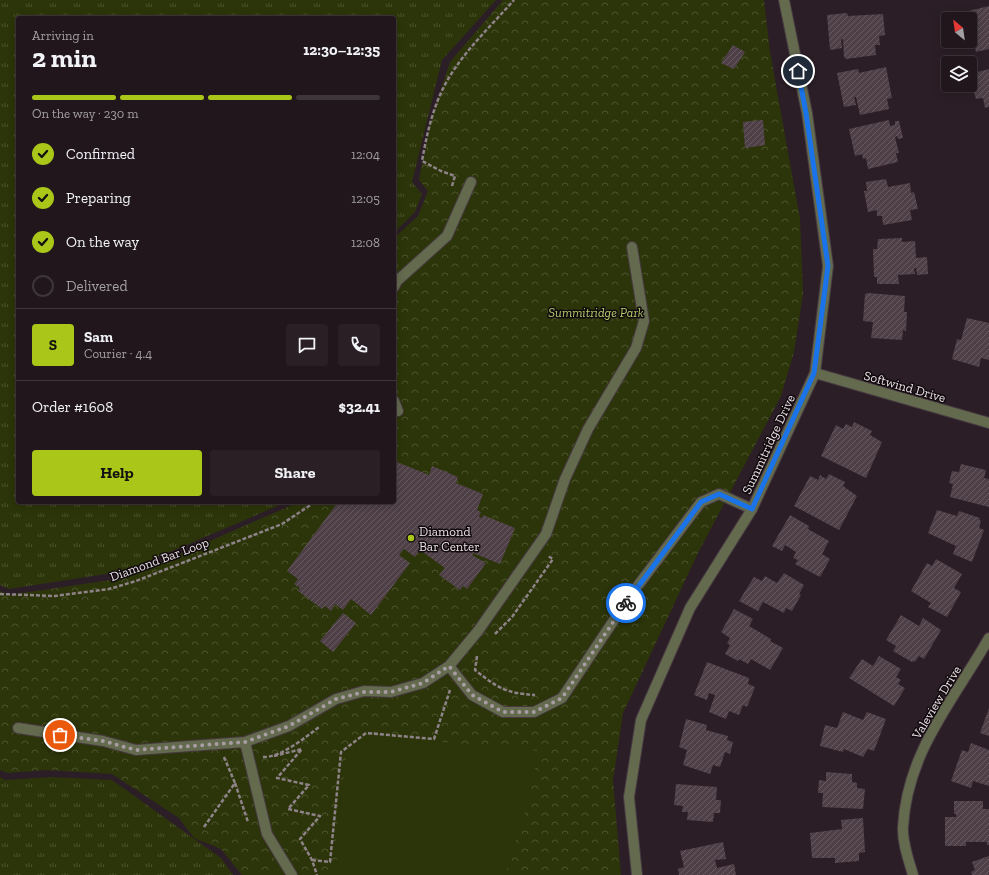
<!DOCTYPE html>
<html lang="en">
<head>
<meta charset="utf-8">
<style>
  :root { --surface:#21161c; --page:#291f25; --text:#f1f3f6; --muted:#a29fa3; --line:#3e353b; --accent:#aac719 }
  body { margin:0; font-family:"Zilla Slab",serif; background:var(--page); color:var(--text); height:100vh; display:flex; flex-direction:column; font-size:15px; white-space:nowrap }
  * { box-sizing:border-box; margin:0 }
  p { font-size:13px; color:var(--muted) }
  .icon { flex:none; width:22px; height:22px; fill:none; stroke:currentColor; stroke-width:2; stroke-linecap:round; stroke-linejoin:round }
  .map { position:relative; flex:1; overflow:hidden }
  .details { position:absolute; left:16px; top:16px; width:380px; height:488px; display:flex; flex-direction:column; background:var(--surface); border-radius:4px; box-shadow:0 2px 10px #0003,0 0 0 1px var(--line) }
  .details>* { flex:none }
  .needle { width:26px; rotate:331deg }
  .fabs { position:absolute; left:941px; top:12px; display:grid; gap:8px }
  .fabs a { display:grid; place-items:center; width:36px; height:36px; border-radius:4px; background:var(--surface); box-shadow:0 2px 10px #0003,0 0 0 1px var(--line); font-size:20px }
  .pin { position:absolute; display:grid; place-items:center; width:34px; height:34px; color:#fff; margin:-17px; border:2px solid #fff; border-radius:50%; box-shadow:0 1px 4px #0007 }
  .courier { position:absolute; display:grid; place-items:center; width:40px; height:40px; margin:-20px; border:3px solid #1a73e8; border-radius:50%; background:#fff; color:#222; box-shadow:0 1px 5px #0007 }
  .summary em { font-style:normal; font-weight:800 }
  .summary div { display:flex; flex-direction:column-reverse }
  .summary { display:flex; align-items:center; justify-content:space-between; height:68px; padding:0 16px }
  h1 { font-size:26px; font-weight:800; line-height:30px }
  .bar { display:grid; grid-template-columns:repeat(4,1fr); gap:6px 4px; align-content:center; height:48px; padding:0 16px }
  .bar i { height:5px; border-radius:3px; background:var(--line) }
  .bar .selected { background:var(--accent) }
  .bar p { grid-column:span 4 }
  .line { display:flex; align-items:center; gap:10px; padding:0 16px; border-top:1px solid var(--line) }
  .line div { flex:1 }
  .round { display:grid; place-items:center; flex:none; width:42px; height:42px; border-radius:4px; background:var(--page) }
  ol { padding:0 16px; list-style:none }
  li { display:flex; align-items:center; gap:12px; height:44px }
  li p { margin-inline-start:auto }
  li .icon { padding:4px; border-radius:50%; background:var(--accent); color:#111; stroke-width:4 }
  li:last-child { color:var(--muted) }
  li i { width:22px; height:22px; border:2px solid var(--line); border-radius:50% }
  .button { display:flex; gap:8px; margin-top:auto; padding:8px 16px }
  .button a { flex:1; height:46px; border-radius:4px; background:var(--accent); color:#111; font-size:16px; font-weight:800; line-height:46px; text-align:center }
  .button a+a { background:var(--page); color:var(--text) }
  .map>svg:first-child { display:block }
  .grass { fill:url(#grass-tufts) }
  .park { fill:url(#park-crowns) }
  .garden { fill:#2c3509 }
  .building { fill:url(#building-hatch) }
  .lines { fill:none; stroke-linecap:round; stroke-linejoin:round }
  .service-casing { stroke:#473941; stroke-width:12 }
  .minor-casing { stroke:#473941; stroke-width:12 }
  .path { stroke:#8f838a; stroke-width:2.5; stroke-dasharray:4 2; stroke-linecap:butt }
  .service { stroke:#636a4e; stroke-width:10 }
  .minor { stroke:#636a4e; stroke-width:10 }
  .done { stroke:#a89da3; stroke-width:4; stroke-dasharray:0 7.2 }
  .route { stroke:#1a73e8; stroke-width:5 }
  .poi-dot { fill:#aac719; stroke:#100a0d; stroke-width:1.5 }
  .labels { text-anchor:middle; stroke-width:3; stroke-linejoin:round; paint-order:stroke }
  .park-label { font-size:13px; font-style:italic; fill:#b5cb6b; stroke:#100a0d }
  .street-label { font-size:13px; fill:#eae1e6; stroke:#100a0d }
  .poi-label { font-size:13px; fill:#eae1e6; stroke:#100a0d; text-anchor:start }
</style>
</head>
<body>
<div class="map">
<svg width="989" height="875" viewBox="0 0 989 875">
  <defs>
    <pattern id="grass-tufts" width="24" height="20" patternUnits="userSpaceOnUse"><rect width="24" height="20" fill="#2c3509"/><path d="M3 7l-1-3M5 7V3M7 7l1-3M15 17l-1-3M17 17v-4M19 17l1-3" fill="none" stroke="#4b522d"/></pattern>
    <pattern id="park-crowns" width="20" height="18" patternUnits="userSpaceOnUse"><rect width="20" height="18" fill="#2c3509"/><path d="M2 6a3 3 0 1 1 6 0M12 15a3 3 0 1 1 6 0" fill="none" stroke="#4b522d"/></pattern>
    <pattern id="building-hatch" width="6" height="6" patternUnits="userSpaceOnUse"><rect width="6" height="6" fill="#4f4048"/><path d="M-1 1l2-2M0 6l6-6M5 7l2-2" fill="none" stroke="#685b62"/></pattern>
  </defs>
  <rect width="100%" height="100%" fill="#2c1e26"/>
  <path class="grass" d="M0 0H496L442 60 412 182 422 194 415 212 394 233V18H18V502H287L125 571 9 589 0 585Z
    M0 777 5 780 51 777 112 780 221 858 233 875H0Z"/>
  <path class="park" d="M503 0H764L770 52 800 219 803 294 794 352 781 396 698 553 623 713 613 780 621 875H242L221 849 194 838 179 818 112 774 47 770 8 773 0 770V591L8 595 125 578 299 502H394V238L418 216 428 191 419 180 430 123 450 62Z"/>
  <path class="garden" d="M366 735 539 751 524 815 505 875H338L336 836 347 751Z"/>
  <path class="building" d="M989 6V49L976 52 974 43H972L970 19H961L960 13Z
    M847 13 848 16 883 14 885 35 879 36 880 45H875L876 55 846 59 844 57 843 39 841 40 842 48 830 50 827 15Z
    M733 45 745 52 734 69 721 63Z
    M886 67 892 98 887 99 889 109 860 115 856 97H854L856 105 844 107 837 73 858 69 859 73Z
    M989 69V107L985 108 983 98 976 99 973 89H972L970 74Z
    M763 120 765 145 745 148 743 122Z
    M889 120 890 126 895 125V121H899L903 138 898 139 897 136 895 137 899 153H896L898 162 868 169 866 158 863 159 862 154 855 156 849 129Z
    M886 179 888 187 910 183 911 193 914 192 918 209 910 210 912 220 883 225 882 216H877V210L868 212 864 191H867L866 182Z
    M902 238V242L915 241 916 258 927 257 928 274 917 275 916 268H914L915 274 898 275 899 284H877V277H874L873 249H877L878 239Z
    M868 293 905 296 904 312H907L906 331 903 330 902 340 871 338 873 322 863 321 865 294Z
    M967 318 989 323V360L981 358 979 367 952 359 957 339 961 340Z
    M854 422 872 431 870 435 882 442 866 478 821 456 836 425 843 429 846 424 852 427Z
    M397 462 429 475 432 466 458 477 456 483 483 494 477 510 481 512 479 517 482 518 483 515 515 528 500 564 473 553 472 555 486 563 467 589 463 586 460 590 439 575 445 568 420 550 415 557 404 549 399 555 410 563 371 615 351 599 343 610 335 604 331 611 325 606 322 609 298 591 300 588 294 584 298 579 287 571 338 502H394V466Z
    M961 464 986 470 984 478 989 479V507L950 497 953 484 949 483 952 471 959 472Z
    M829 474 845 482 843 486 857 496 839 530 794 506 810 476 818 480 820 475 826 479Z
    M937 510 957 516 959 511 980 518 979 520 981 521 979 528 984 530 972 562 953 554 956 546 928 533Z
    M790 515 809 526 808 529 829 541 822 554 830 559 820 577 795 564 798 560 793 558 796 552 785 545 782 551 772 546Z
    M936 559 962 574 954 588 961 592 947 617 928 607 931 603 911 591 927 563 932 566Z
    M784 573 804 585 799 594 801 595 792 611 786 608 784 613 763 602 758 611 739 601 754 577 762 581 765 576 777 583Z
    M734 609 753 619 749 626 771 639 770 641 783 648 770 670 751 659 748 664 739 659 738 661 725 654 730 645 727 643 730 638 721 632Z
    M343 613 356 623 333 652 320 641Z
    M901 615 919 626 923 618 941 630 924 659 919 656 915 662 914 661 912 662 893 651 896 646 886 640Z
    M879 656 901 669 896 677 901 680 898 684 905 688 894 706 849 678 862 659 873 666Z
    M707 662 749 678 748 684 755 687 747 707 743 705 739 715 729 711 726 719 709 712 715 695 709 693 707 700 694 695Z
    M989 708V736L980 733Z
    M843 712 863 720 867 712 886 719 874 751 868 749 863 757 844 749 843 752 820 746 825 725 837 728Z
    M686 719 707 725 706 730 728 736 727 740 733 742 730 754 725 752 720 767 713 765 710 774 683 765 687 750 679 747Z
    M971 743 989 750V786L973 781 971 788 951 781 962 750 968 752Z
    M826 772 852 774V782L857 783V788L865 789 863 809 822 807 823 793H818L819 780 826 781Z
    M676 784 717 787 716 800H721L720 813H714L713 822 687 820 688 812H682L683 806 674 805Z
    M954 801H983V809H989V845H987V842H966V846H945V817H956V814H954Z
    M863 818 865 852 859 853V861L835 863V858H812L810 833 842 829 841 820Z
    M723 842 726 859 715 860 717 868 734 864 736 875H679L678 869 684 867 680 851Z
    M989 856V875H972L971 872 975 870 972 862Z"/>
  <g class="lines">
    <g class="service-casing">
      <path id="service" d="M394 287 397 281 447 236 471 182
        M394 401 398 411
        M449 666 472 695 503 712H534L562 698 630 596 701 502 719 494 752 509
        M18 728 103 741 136 750 245 742 289 726 336 699 364 691 391 692 423 683 449 666 478 631 546 534 565 479 588 429 636 348 644 321 632 247
        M245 742 267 834 292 875"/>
    </g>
    <g class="minor-casing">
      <path id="minor" d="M815 373 989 423
        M637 875 629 797 641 720 690 608 752 509 815 373 828 266 807 113 784 0
        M913 875C909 861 902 842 903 827 907 752 953 701 989 638"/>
    </g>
    <path class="path" d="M452 186 455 176 441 171 422 161C427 133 433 106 447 81 464 51 491 26 514 0
      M0 594 55 596 109 589 136 581 282 524 315 502
      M495 634 512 617 553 559 548 556
      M477 656 475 670C498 688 505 693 535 695
      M274 756 302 749 277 778 309 785 288 809 320 816 300 839 312 860 317 875
      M224 757 235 783
      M263 757C280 758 306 737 319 727
      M204 827 235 783 248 822
      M312 860 330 862 341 752 366 733 434 739 450 690"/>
    <use href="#service" class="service"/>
    <use href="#minor" class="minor"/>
  </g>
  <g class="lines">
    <path class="done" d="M60 735 103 741 136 750 245 742 289 726 336 699 364 692H391L423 683 449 666 472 695 503 712H534L562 698 626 603"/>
    <path class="route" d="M626 603 701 502 719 494 752 509 814 373 828 266 806 113 798 71"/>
  </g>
  <circle class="poi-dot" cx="411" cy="538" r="4"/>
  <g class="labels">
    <g class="park-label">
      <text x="596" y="317">Summitridge Park</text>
    </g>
    <g class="street-label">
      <text transform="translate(905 386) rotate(16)" y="5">Softwind Drive</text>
      <text transform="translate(768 444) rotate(-65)" y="5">Summitridge Drive</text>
      <text transform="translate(159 559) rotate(-20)" y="5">Diamond Bar Loop</text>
      <text transform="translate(936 702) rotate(-59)" y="5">Valeview Drive</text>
    </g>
    <g class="poi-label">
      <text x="419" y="536">Diamond<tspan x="419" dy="15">Bar Center</tspan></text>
    </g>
  </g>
</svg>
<div class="fabs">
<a><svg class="needle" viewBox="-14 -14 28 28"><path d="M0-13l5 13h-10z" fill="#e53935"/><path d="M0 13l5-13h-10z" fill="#a29fa3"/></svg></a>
<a><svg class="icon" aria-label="layers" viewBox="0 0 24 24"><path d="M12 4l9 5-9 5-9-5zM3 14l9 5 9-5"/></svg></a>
</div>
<div class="pin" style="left:60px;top:735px;background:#ea580c"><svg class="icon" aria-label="bag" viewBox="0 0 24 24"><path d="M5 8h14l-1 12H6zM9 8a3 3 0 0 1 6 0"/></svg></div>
<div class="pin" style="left:798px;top:71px;background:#1f2937"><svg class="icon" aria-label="home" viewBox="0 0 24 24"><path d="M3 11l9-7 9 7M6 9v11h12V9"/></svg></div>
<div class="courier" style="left:626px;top:603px"><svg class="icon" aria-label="bike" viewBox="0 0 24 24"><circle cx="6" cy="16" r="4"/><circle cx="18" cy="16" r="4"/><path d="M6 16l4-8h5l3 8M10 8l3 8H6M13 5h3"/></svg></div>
<section class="details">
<div class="summary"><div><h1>2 min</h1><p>Arriving in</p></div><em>12:30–12:35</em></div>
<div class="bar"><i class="selected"></i><i class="selected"></i><i class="selected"></i><i></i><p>On the way · 230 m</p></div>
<ol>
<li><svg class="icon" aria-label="check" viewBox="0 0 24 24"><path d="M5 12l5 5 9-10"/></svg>Confirmed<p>12:04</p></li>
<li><svg class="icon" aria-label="check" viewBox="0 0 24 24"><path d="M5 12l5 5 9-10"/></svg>Preparing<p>12:05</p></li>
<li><svg class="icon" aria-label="check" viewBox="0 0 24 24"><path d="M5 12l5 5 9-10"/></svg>On the way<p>12:08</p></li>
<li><i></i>Delivered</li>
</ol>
<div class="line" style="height:72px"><b class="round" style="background:var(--accent);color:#111">S</b><div><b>Sam</b><p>Courier · 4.4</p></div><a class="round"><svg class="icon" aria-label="chat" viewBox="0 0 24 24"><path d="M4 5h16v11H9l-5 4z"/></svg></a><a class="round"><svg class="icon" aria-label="phone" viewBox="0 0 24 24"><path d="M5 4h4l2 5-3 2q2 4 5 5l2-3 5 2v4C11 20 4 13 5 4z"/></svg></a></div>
<div class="line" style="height:52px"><div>Order #1608</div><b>$32.41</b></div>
<div class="button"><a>Help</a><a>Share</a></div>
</section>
</div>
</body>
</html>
